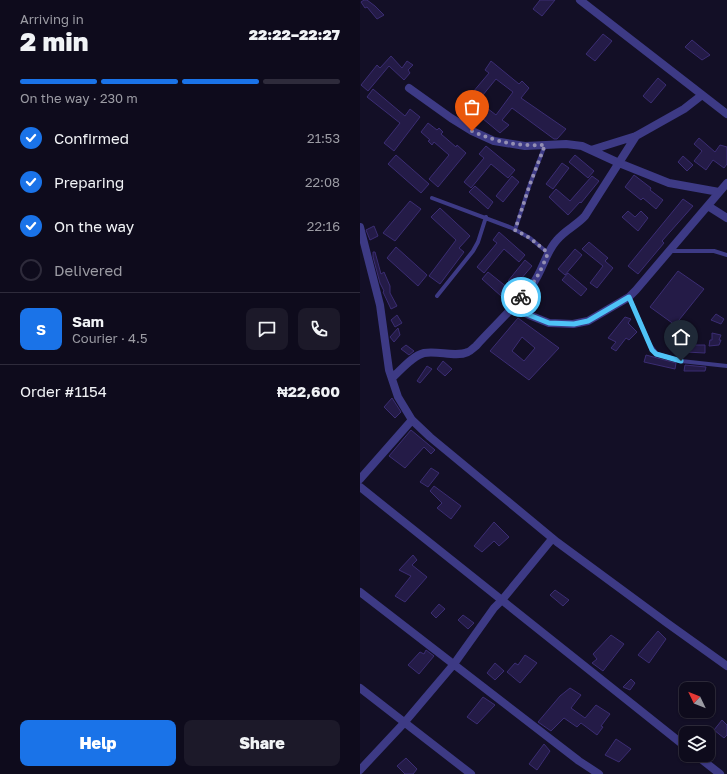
<!DOCTYPE html>
<html lang="en">
<head>
<meta charset="utf-8">
<style>
  :root { --surface:#0e0b1c; --page:#1c1929; --text:#f1f3f6; --muted:#9b9ba3; --line:#2e2b3b; --accent:#1a73e8 }
  body { margin:0; font-family:"Golos Text",sans-serif; background:var(--page); color:var(--text); height:100vh; display:flex; flex-direction:column; font-size:15px; white-space:nowrap }
  * { box-sizing:border-box; margin:0 }
  p { font-size:13px; color:var(--muted) }
  .icon { flex:none; width:22px; height:22px; fill:none; stroke:currentColor; stroke-width:2; stroke-linecap:round; stroke-linejoin:round }
  .map { position:relative; flex:1; overflow:hidden }
  .sheet { display:flex; flex-direction:column; background:var(--surface); width:360px }
  .sheet>* { flex:none }
  .needle { width:26px; rotate:313deg }
  .buttons { position:absolute; left:319px; top:682px; display:grid; gap:8px }
  .buttons a { display:grid; place-items:center; width:36px; height:36px; border-radius:8px; background:var(--surface); box-shadow:0 1px 3px #0004,0 0 0 1px var(--line); font-size:20px }
  .pin { position:absolute; display:grid; place-items:center; width:34px; height:34px; color:#fff; margin:-41px -17px; border-radius:50% 50% 50% 0; rotate:-45deg; box-shadow:0 0 4px #0007 }
  .pin .icon { rotate:45deg }
  .courier { position:absolute; display:grid; place-items:center; width:40px; height:40px; margin:-20px; border:3px solid #4fc3f7; border-radius:50%; background:#fff; color:#222; box-shadow:0 1px 5px #0007 }
  .summary em { font-style:normal; font-weight:800 }
  .summary div { display:flex; flex-direction:column-reverse }
  .summary { display:flex; align-items:center; justify-content:space-between; height:68px; padding:0 20px }
  h1 { font-size:26px; font-weight:800; line-height:30px }
  .bar { display:grid; grid-template-columns:repeat(4,1fr); gap:6px 4px; align-content:center; height:48px; padding:0 20px }
  .bar i { height:5px; border-radius:3px; background:var(--line) }
  .bar .active { background:var(--accent) }
  .bar p { grid-column:span 4 }
  .line { display:flex; align-items:center; gap:10px; padding:0 20px; border-top:1px solid var(--line) }
  .line div { flex:1 }
  .round { display:grid; place-items:center; flex:none; width:42px; height:42px; border-radius:8px; background:var(--page) }
  ol { padding:0 20px; list-style:none }
  li { display:flex; align-items:center; gap:12px; height:44px }
  li p { margin-inline-start:auto }
  li .icon { padding:4px; border-radius:50%; background:var(--accent); color:#fff; stroke-width:4 }
  li:last-child { color:var(--muted) }
  li i { width:22px; height:22px; border:2px solid var(--line); border-radius:50% }
  .button { display:flex; gap:8px; margin-top:auto; padding:8px 20px }
  .button a { flex:1; height:46px; border-radius:8px; background:var(--accent); color:#fff; font-size:16px; font-weight:800; line-height:46px; text-align:center }
  .button a+a { background:var(--page); color:var(--text) }
  main { display:flex; flex:1; min-height:0 }
  .map>svg:first-child { display:block }
  .building { fill:#241b47; stroke:#3b2d73; fill-rule:evenodd }
  .lines { fill:none; stroke-linecap:round; stroke-linejoin:round }
  .service { stroke:#3d3a85; stroke-width:4 }
  .minor { stroke:#3d3a85; stroke-width:8 }
  .done { stroke:#948fb3; stroke-width:4; stroke-dasharray:0 7.2 }
  .route { stroke:#4fc3f7; stroke-width:5 }
</style>
</head>
<body>
<main>
<section class="sheet">
<div class="summary"><div><h1>2 min</h1><p>Arriving in</p></div><em>22:22–22:27</em></div>
<div class="bar"><i class="active"></i><i class="active"></i><i class="active"></i><i></i><p>On the way · 230 m</p></div>
<ol>
<li><svg class="icon" aria-label="check" viewBox="0 0 24 24"><path d="M5 12l5 5 9-10"/></svg>Confirmed<p>21:53</p></li>
<li><svg class="icon" aria-label="check" viewBox="0 0 24 24"><path d="M5 12l5 5 9-10"/></svg>Preparing<p>22:08</p></li>
<li><svg class="icon" aria-label="check" viewBox="0 0 24 24"><path d="M5 12l5 5 9-10"/></svg>On the way<p>22:16</p></li>
<li><i></i>Delivered</li>
</ol>
<div class="line" style="height:72px"><b class="round" style="background:var(--accent);color:#fff">S</b><div><b>Sam</b><p>Courier · 4.5</p></div><a class="round"><svg class="icon" aria-label="chat" viewBox="0 0 24 24"><path d="M4 5h16v11H9l-5 4z"/></svg></a><a class="round"><svg class="icon" aria-label="phone" viewBox="0 0 24 24"><path d="M5 4h4l2 5-3 2q2 4 5 5l2-3 5 2v4C11 20 4 13 5 4z"/></svg></a></div>
<div class="line" style="height:52px"><div>Order #1154</div><b>₦22,600</b></div>
<div class="button"><a>Help</a><a>Share</a></div>
</section>
<div class="map">
<svg width="367" height="774" viewBox="0 0 367 774">
  <rect width="100%" height="100%" fill="#130f26"/>
  <path class="building" d="M4 0H7L15 6 24 15 17 19 7 7 5 8 1 2Z
    M180 0H195L182 16 173 9Z
    M243 34 252 41 235 61 226 54Z
    M332 40 350 55 342 60 325 47Z
    M31 56 42 68 47 61 53 65 48 70 50 73 44 80 29 66 8 91 1 85 17 65 20 68Z
    M131 61 159 84 162 81 169 88 161 98 206 129 197 139H194L152 108 142 120 149 125 140 133 111 109 109 111 102 105 129 73 125 70ZM136 79 153 92 136 115 118 101Z
    M298 78 306 85 291 103 283 96Z
    M13 89 45 116 50 109 60 117 34 151 24 143 40 123 7 97Z
    M68 123 77 130 79 128 83 132 81 134 96 147 97 145 106 153 78 187 69 179 89 155 74 142 72 145 68 141 70 140 61 132Z
    M339 138 355 152 360 145 367 147V164L364 168 353 160 346 170 334 161 342 151 334 144Z
    M126 146 155 170 148 178 131 164 111 188 104 182 124 158 119 154Z
    M36 155 69 184 61 193 28 164Z
    M215 155 234 171 228 178 209 162Z
    M323 156 333 165 327 171 318 162Z
    M202 163 209 168 193 189 186 184Z
    M274 175 291 188 290 190 303 200 296 209 283 198 281 200 265 187Z
    M152 176 159 182 143 202 136 196Z
    M232 176 239 181 221 203 220 202 208 215 189 197 196 189 210 201Z
    M115 186 133 202 128 209 109 192Z
    M323 199 333 206 302 241 304 243 278 274 268 266Z
    M50 201 61 209 35 241 23 233Z
    M80 208 110 236 99 248 104 252 80 284 69 276 96 240 71 217Z
    M268 211 275 217 281 211 288 218 278 231 262 217Z
    M14 226 18 236 10 240 6 230Z
    M139 232 165 255 159 262 144 249 124 273 117 267 137 243 133 240Z
    M229 242 248 258 245 261 253 268 237 288 230 283 243 266 222 249Z
    M36 247 67 275 58 286 27 258Z
    M215 249 222 255 205 275 198 269Z
    M13 252H15L21 274 24 272 30 286V293L37 306 31 309 23 292 24 291 20 283 13 257Z
    M165 260 172 266 155 286 148 281Z
    M318 271 344 289 315 325 290 307Z
    M128 272 148 288 141 296 122 279Z
    M208 273 227 289 221 296 202 280Z
    M356 314 364 319 361 324 351 320Z
    M37 315 42 323 35 327 31 320Z
    M265 317 271 319 268 323 277 332 269 340 266 338 256 351 251 348 256 342 248 338Z
    M158 318 199 348 169 380 130 351ZM162 337 175 348 164 361 152 351Z
    M38 328 40 335 34 342 30 337Z
    M352 333 361 335 359 340H361L359 345 349 346 350 340H352Z
    M327 343 336 345H345V353L326 352Z
    M46 345 54 351 49 355 41 349Z
    M286 355 316 363 315 369 284 362Z
    M83 361 92 369 85 376 77 369Z
    M325 365 346 367 345 371H324Z
    M67 366 72 369 60 383 57 381Z
    M32 398 41 412 35 418 24 407Z
    M51 430 75 450 71 454 64 447 45 468 29 456Z
    M71 468 79 473 68 487 60 482Z
    M74 486 101 506 91 519 77 508 82 503 70 491Z
    M134 522 149 537 139 546 134 541 122 552 114 546Z
    M53 555 57 560 52 565 67 577 45 602 35 596 51 576 39 570Z
    M195 590 209 600 203 606 190 595Z
    M79 604 85 609 76 618 71 613Z
    M103 615 114 623 108 629 98 620Z
    M298 631 306 639 289 663 278 655Z
    M251 635 264 644 243 671 232 663 237 659 233 654Z
    M66 650 74 656 59 674 48 665 60 652 64 654Z
    M165 655 177 663 160 683 147 672 155 663 158 665Z
    M135 663 144 671 135 680 127 673Z
    M271 679 275 683 270 690 263 687Z
    M210 688 221 695 211 708 225 718 236 705 250 714 241 726 243 727 237 735 221 723 217 727 204 718 191 731 178 722 200 696Z
    M348 694 356 700 348 708Z
    M123 697 135 705 117 724 107 717Z
    M362 720 367 725V735L364 738 354 730Z
    M256 739 271 749 259 762 245 755Z
    M184 744 190 751 177 770 169 764Z
    M46 758 57 769 53 774H45L37 766Z"/>
  <g class="lines">
    <path class="service" d="M72 198 152 228 170 238 188 253
      M155 230 170 184 185 145
      M309 251H354L367 255
      M77 296 113 251 118 242 126 217
      M269 297 290 345 297 354 321 361 367 366"/>
    <path class="minor" d="M220 0 367 114
      M49 88 91 118 112 131 134 141 165 146 206 144 222 146 259 163 309 183 359 192
      M231 150 276 136 324 109 342 95
      M348 206 367 218
      M0 227 20 305 29 370 38 397 52 420 70 437 197 542 307 623 367 666
      M153 306 169 315 189 323 213 324 228 321 269 297 276 290 367 183
      M32 378C41 370 52 356 64 353 78 350 95 358 108 352 111 351 113 348 116 346 134 326 155 307 172 285 183 271 185 253 197 240 205 230 217 225 225 216L276 136
      M0 479 52 420
      M0 487 326 747
      M0 592 219 761 239 774
      M0 688 111 774
      M336 755 360 774
      M0 770 44 723 94 664 134 608 142 600 192 539"/>
  </g>
  <g class="lines">
    <path class="done" d="M112 131C139 143 156 146 185 145L170 184 155 230 170 238 188 253C180 273 176 281 161 297"/>
    <path class="route" d="M161 297 153 306 169 315 189 323 214 324 228 321 269 297 292 350 296 354 321 361"/>
  </g>
</svg>
<div class="buttons">
<a><svg class="needle" viewBox="-14 -14 28 28"><path d="M0-13l5 13h-10z" fill="#e53935"/><path d="M0 13l5-13h-10z" fill="#9b9ba3"/></svg></a>
<a><svg class="icon" aria-label="layers" viewBox="0 0 24 24"><path d="M12 4l9 5-9 5-9-5zM3 14l9 5 9-5"/></svg></a>
</div>
<div class="pin" style="left:112px;top:131px;background:#ea580c"><svg class="icon" aria-label="bag" viewBox="0 0 24 24"><path d="M5 8h14l-1 12H6zM9 8a3 3 0 0 1 6 0"/></svg></div>
<div class="pin" style="left:321px;top:361px;background:#1f2937"><svg class="icon" aria-label="home" viewBox="0 0 24 24"><path d="M3 11l9-7 9 7M6 9v11h12V9"/></svg></div>
<div class="courier" style="left:161px;top:297px"><svg class="icon" aria-label="bike" viewBox="0 0 24 24"><circle cx="6" cy="16" r="4"/><circle cx="18" cy="16" r="4"/><path d="M6 16l4-8h5l3 8M10 8l3 8H6M13 5h3"/></svg></div>
</div>
</main>
</body>
</html>
